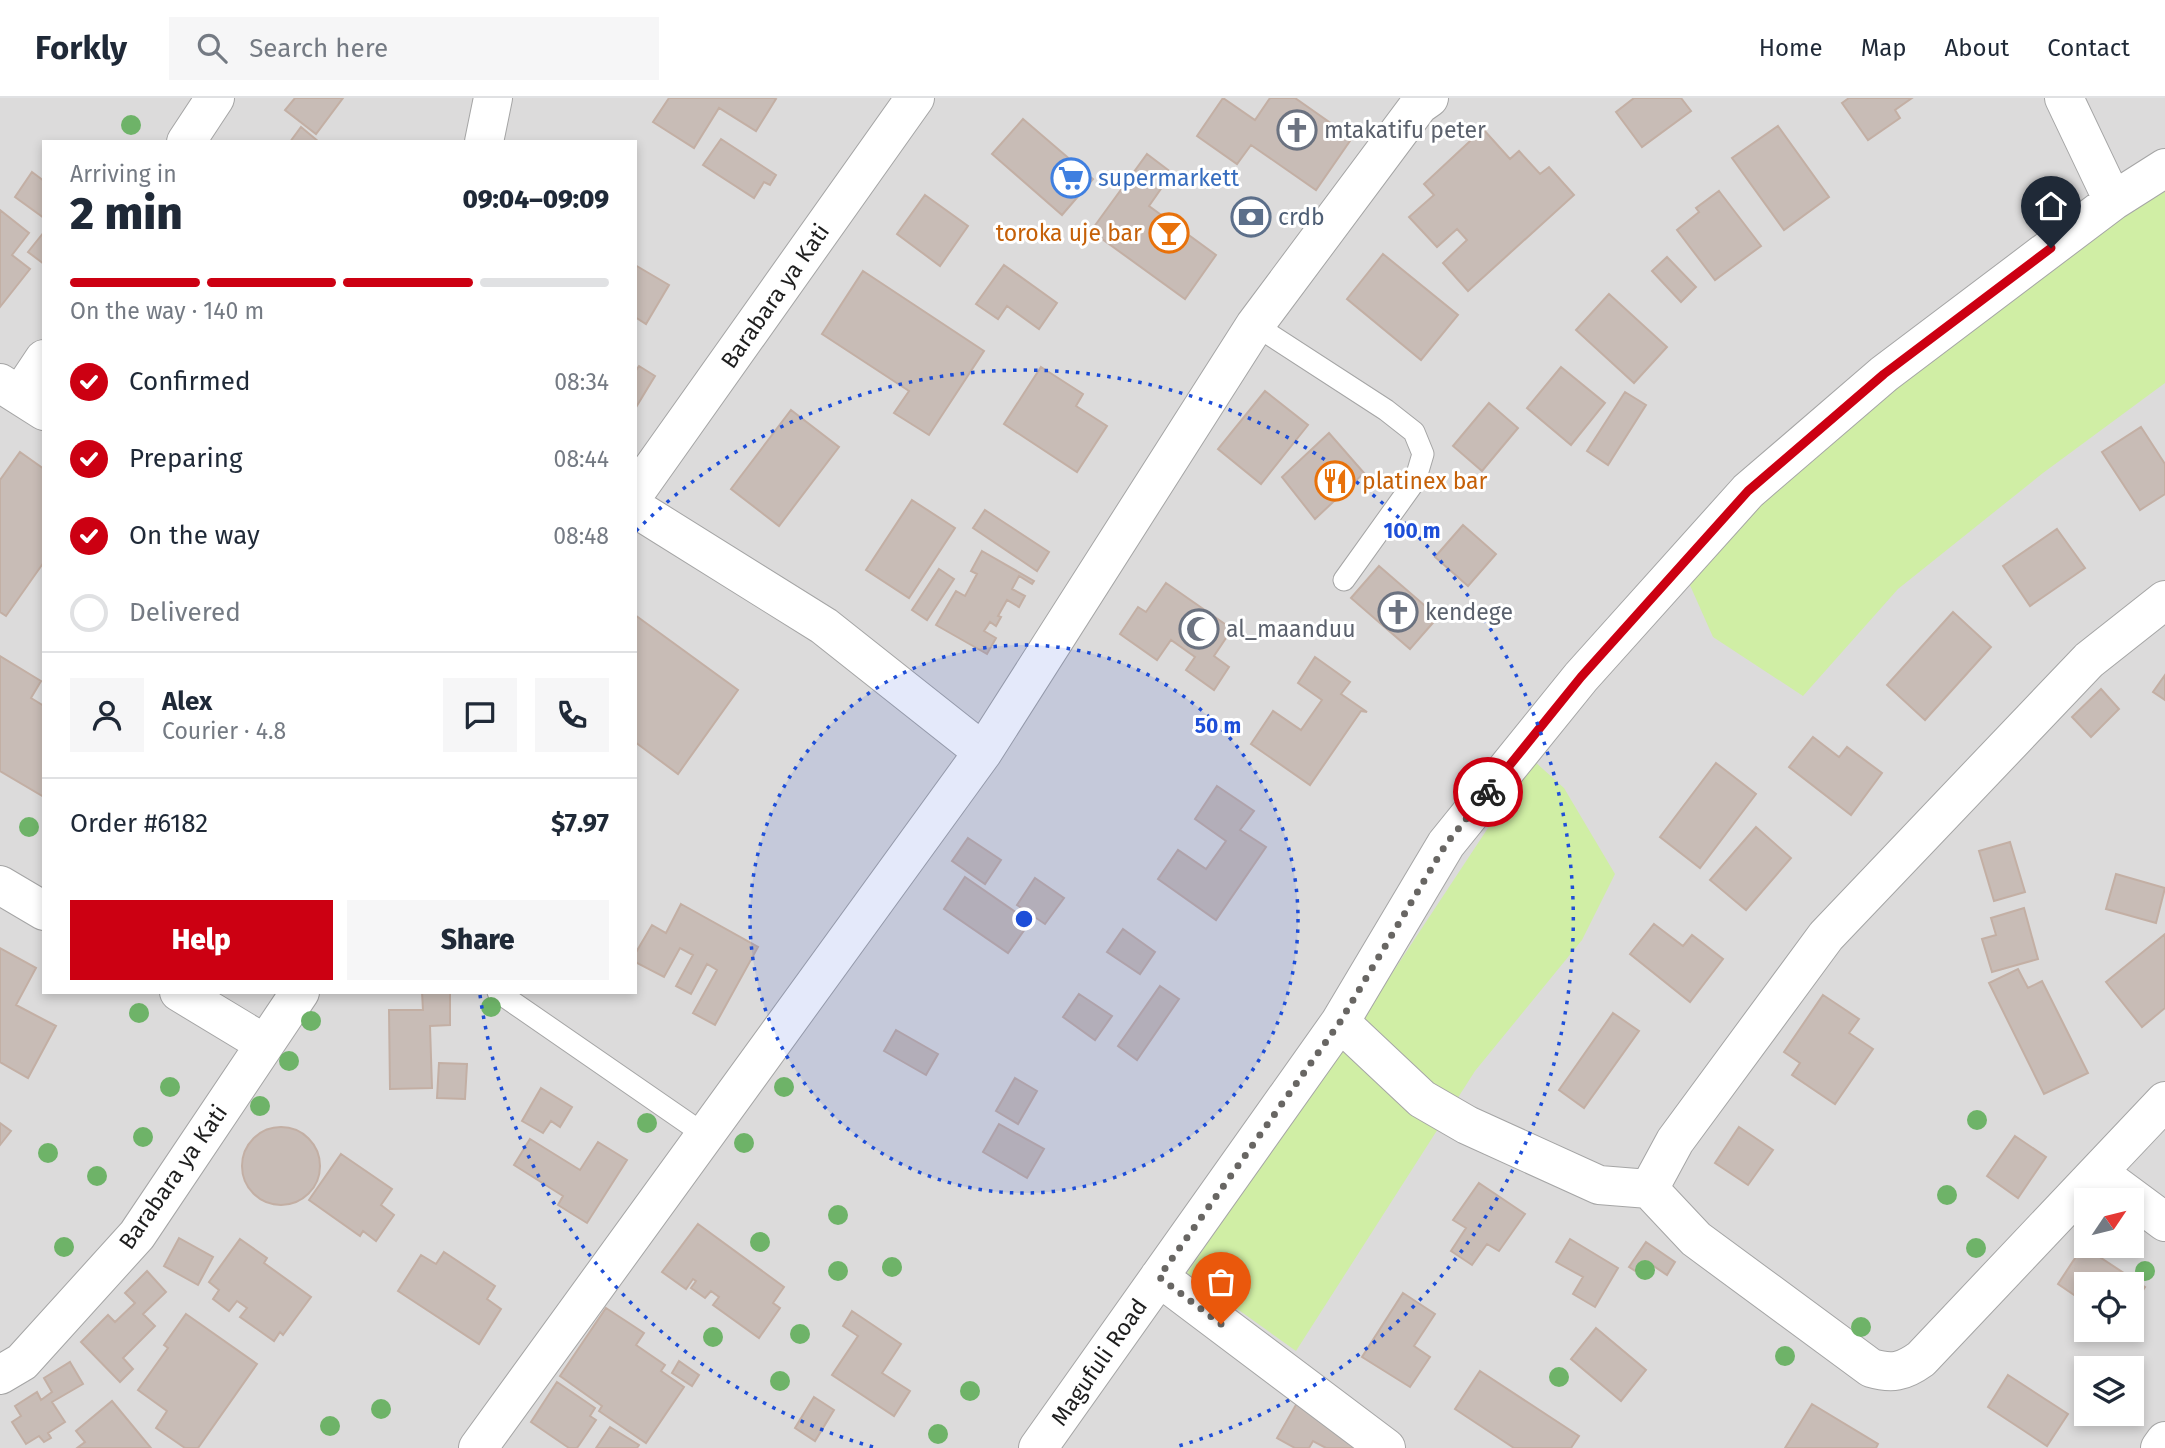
<!DOCTYPE html>
<html lang="en">
<head>
<meta charset="utf-8">
<style>
  :root { --surface:#fff; --page:#f6f6f7; --text:#1f2937; --muted:#747a83; --line:#e0e1e3; --accent:#cc0012 }
  body { margin:0; font-family:"Fira Sans",sans-serif; background:var(--page); color:var(--text); height:100vh; display:flex; flex-direction:column; font-size:26px; white-space:nowrap }
  * { box-sizing:border-box; margin:0 }
  p { font-size:23px; color:var(--muted) }
  .icon { flex:none; width:38px; height:38px; fill:none; stroke:currentColor; stroke-width:2; stroke-linecap:round; stroke-linejoin:round }
  .map { position:relative; flex:1; overflow:hidden }
  .sheet { position:absolute; left:42px; top:42px; width:595px; height:854px; display:flex; flex-direction:column; background:var(--surface); border-radius:0px; box-shadow:0 4px 10px #0003 }
  .sheet>* { flex:none }
  .needle { width:46px; rotate:55deg }
  .fabs { position:absolute; left:2074px; top:1090px; display:grid; gap:14px }
  .fabs a { display:grid; place-items:center; width:70px; height:70px; border-radius:0px; background:var(--surface); box-shadow:0 4px 10px #0003; font-size:35px }
  .pin { position:absolute; display:grid; place-items:center; width:60px; height:60px; color:#fff; margin:-72px -30px; border-radius:50% 50% 50% 0; rotate:-45deg; box-shadow:0 0 7px #0007 }
  .pin .icon { rotate:45deg }
  .courier { position:absolute; display:grid; place-items:center; width:70px; height:70px; margin:-35px; border:5px solid #cc0012; border-radius:50%; background:#fff; color:#222; box-shadow:0 2px 9px #0007 }
  .summary em { font-style:normal; font-weight:800 }
  .summary div { display:flex; flex-direction:column-reverse }
  .summary { display:flex; align-items:center; justify-content:space-between; height:119px; padding:0 28px }
  h1 { font-size:46px; font-weight:800; line-height:52px }
  .bar { display:grid; grid-template-columns:repeat(4,1fr); gap:10px 7px; align-content:center; height:84px; padding:0 28px }
  .bar i { height:9px; border-radius:5px; background:var(--line) }
  .bar .on { background:var(--accent) }
  .bar p { grid-column:span 4 }
  .line { display:flex; align-items:center; gap:18px; padding:0 28px; border-top:2px solid var(--line) }
  .line div { flex:1 }
  .round { display:grid; place-items:center; flex:none; width:74px; height:74px; border-radius:0px; background:var(--page) }
  ol { padding:0 28px; list-style:none }
  li { display:flex; align-items:center; gap:21px; height:77px }
  li p { margin-inline-start:auto }
  li .icon { padding:7px; border-radius:50%; background:var(--accent); color:#fff; stroke-width:4 }
  li:last-child { color:var(--muted) }
  li i { width:38px; height:38px; border:4px solid var(--line); border-radius:50% }
  .button { display:flex; gap:14px; margin-top:auto; padding:14px 28px }
  .button a { flex:1; height:80px; border-radius:0px; background:var(--accent); color:#fff; font-size:28px; font-weight:800; line-height:80px; text-align:center }
  .button a+a { background:var(--page); color:var(--text) }
  header { display:flex; align-items:center; gap:42px; box-sizing:border-box; height:98px; padding:0 35px; background:var(--surface); border-bottom:2px solid var(--line) }
  header strong { font-size:33px }
  nav { display:flex; gap:38px; margin-inline-start:auto; font-size:24px }
  .search { width:490px; height:63px; background:var(--page); display:flex; align-items:center; gap:18px; box-sizing:border-box; padding:0 24px; border-radius:0px; color:var(--muted); font-size:26px }
  .map>svg:first-child { display:block }
  .residential { fill:#dcdbdb; fill-rule:evenodd }
  .grass { fill:#d0eea5 }
  .building { fill:#c8bcb6; stroke:#c3afa4; stroke-width:2 }
  .lines { fill:none; stroke-linecap:round; stroke-linejoin:round }
  .service-casing { stroke:#a5a5a5; stroke-width:23 }
  .minor-casing { stroke:#a5a5a5; stroke-width:40 }
  .service { stroke:#fff; stroke-width:21 }
  .minor { stroke:#fff; stroke-width:38 }
  .tree { fill:#6eb368 }
  .done { stroke:#686663; stroke-width:7; stroke-dasharray:0 12.6 }
  .route { stroke:#cc0012; stroke-width:9 }
  .ring { fill:none; stroke:#1d4ed8; stroke-width:3.5; stroke-dasharray:3.5 7 }
  .labels { text-anchor:middle; stroke-width:6; stroke-linejoin:round; paint-order:stroke }
  .worship-label { font-size:23px; fill:#5b616d; stroke:#fff; text-anchor:start }
  .shop-label { font-size:23px; fill:#366cbe; stroke:#fff; text-anchor:start }
  .service-label { font-size:23px; fill:#4e5e75; stroke:#fff; text-anchor:start }
  .food-label { font-size:23px; fill:#c56008; stroke:#fff; text-anchor:end }
  .street-label { font-size:23px; fill:#1e1e1e; stroke:#fff }
  .centre { fill:#1d4ed8; stroke:#fff; stroke-width:3.5 }
  .ring-label { font-size:21px; text-anchor:middle; font-weight:bold; fill:#1d4ed8; stroke:#fff; stroke-width:6; stroke-linejoin:round; paint-order:stroke }
</style>
</head>
<body>
<header>
<strong>Forkly</strong>
<div class="search"><svg class="icon" aria-label="search" viewBox="0 0 24 24"><circle cx="10" cy="10" r="6"/><path d="M15 15l6 6"/></svg>Search here</div>
<nav><a>Home</a><a>Map</a><a>About</a><a>Contact</a></nav>
</header>
<div class="map">
<svg width="2165" height="1350" viewBox="0 0 2165 1350">
  <rect width="100%" height="100%" fill="#f0ebe3"/>
  <path class="residential" d="M0 0H2165V1350H0ZM44 44H635V894H44ZM2086 1102H2132V1148H2086ZM2086 1186H2132V1232H2086ZM2086 1270H2132V1316H2086Z"/>
  <path class="grass" d="M2165 87V285L2043 375 1898 491 1803 598 1713 539 1689 485 1749 417 1910 276Z
    M1533 662 1564 690 1615 776 1582 842 1475 973 1296 1253 1187 1175 1379 895Z"/>
  <path class="building" d="M295 0H343L316 36 285 12Z
    M669 0H774L776 1 756 33 719 10 694 50 653 24Z
    M1223 0 1255 22 1270 0H1295L1352 40 1316 92 1251 47 1237 66 1197 38Z
    M1634 0H1681L1691 13 1642 49 1616 14Z
    M1849 0H1912L1895 12 1900 20 1868 42 1842 5Z
    M1023 21 1093 81 1062 117 992 56Z
    M1778 28 1829 99 1784 132 1732 60Z
    M301 29 319 44H290Z
    M1483 31 1510 61 1519 53 1540 76 1549 69 1574 97 1468 193 1443 165 1467 142 1457 131 1437 149 1409 119 1434 97 1424 86Z
    M721 41 776 77 770 87 764 84 754 100 703 67Z
    M1147 56 1172 75 1149 108 1216 157 1185 201 1091 133Z
    M32 74 44 83V120L15 99Z
    M1719 93 1761 148 1715 182 1677 132 1699 114 1696 110Z
    M925 97 968 128 940 168 897 136Z
    M0 112 29 135 12 157 30 171 0 209Z
    M44 134V166L28 154Z
    M1383 156 1458 217 1421 262 1347 201Z
    M1667 159 1696 189 1681 204 1652 173Z
    M635 167 669 187 646 226 635 219Z
    M1004 167 1057 205 1039 231 1007 208 998 221 976 206Z
    M863 173 984 253 929 337 894 315 909 293 822 236Z
    M1609 196 1667 249 1634 285 1576 232Z
    M639 268 655 278 635 311V274Z
    M1041 269 1083 296 1076 308 1107 328 1077 374 1004 326Z
    M1561 269 1605 305 1571 347 1527 310Z
    M1265 293 1308 327 1261 386 1218 351Z
    M1625 294 1646 307 1608 367 1587 353Z
    M1489 305 1518 330 1482 373 1453 348Z
    M791 312 839 349 779 428 731 391Z
    M2141 329 2165 366V396L2140 412 2102 354Z
    M1329 335 1364 375 1315 421 1282 379Z
    M20 354 44 371V464L6 518 0 514V382Z
    M912 402 955 430 909 500 866 472Z
    M985 412 1049 454 1037 473 973 430Z
    M1463 427 1496 456 1468 488 1435 459Z
    M2057 431 2085 470 2030 508 2003 468Z
    M982 453 1034 483 1032 486 1019 478 1012 491 1025 498 1019 509 1007 502 998 518 1001 519 996 528 990 524 984 533 996 540 987 556 936 527 956 493 965 498 977 476 971 473Z
    M1379 468 1438 519 1410 551 1351 500Z
    M939 471 954 481 927 522 912 512Z
    M1166 485 1232 531 1214 558 1229 569 1214 592 1186 572 1195 559 1171 542 1157 562 1120 536 1138 509 1146 514Z
    M1953 514 1991 549 1925 622 1887 587Z
    M635 517 738 592 678 676 635 644Z
    M0 558 41 583 31 600 44 608V699L0 673Z
    M1315 559 1350 584 1341 596 1367 614 1361 613 1310 687 1251 646 1273 613 1301 632 1322 602 1298 585Z
    M2165 577V602L2153 594Z
    M2101 591 2119 611 2091 639 2072 619Z
    M1813 639 1839 659 1847 649 1882 675 1851 717 1789 669Z
    M1716 665 1756 696 1700 770 1660 739Z
    M1217 688 1254 713 1240 732 1266 749 1216 822 1158 781 1178 752 1206 771 1226 743 1195 721Z
    M1756 729 1791 760 1746 812 1710 782Z
    M968 740 1001 762 985 786 952 763Z
    M2010 744 2025 794 1994 803 1979 753Z
    M2116 776 2165 790 2156 825 2106 811Z
    M965 779 1030 824 1008 855 944 811Z
    M1035 780 1064 800 1045 826 1017 807Z
    M681 806 758 849 715 927 693 915 717 872 707 866 691 896 676 888 693 857 680 850 664 879 635 864V856L652 827 666 835Z
    M2024 810 2038 861 1992 874 1982 841 1996 837 1991 820Z
    M1654 826 1683 848 1692 837 1723 861 1690 904 1630 856Z
    M1123 831 1155 854 1140 876 1107 854Z
    M2165 836V910L2142 929 2106 884Z
    M0 850 36 870 16 907 56 928 28 980 0 964Z
    M2018 871 2028 890 2042 883 2088 975 2044 996 1989 885Z
    M1160 888 1179 901 1137 962 1118 948Z
    M422 894H450V927L430 928 432 990 390 991 389 912H423Z
    M1079 896 1112 918 1095 942 1063 919Z
    M1823 897 1859 921 1849 935 1873 951 1835 1006 1792 977 1800 965 1784 954Z
    M1613 915 1639 933 1584 1010 1559 992Z
    M896 932 938 956 926 977 884 953Z
    M439 965 467 966 465 1001 437 1000Z
    M1015 980 1037 993 1018 1026 996 1013Z
    M541 990 572 1009 560 1029 551 1023 543 1035 522 1023Z
    M0 1025 11 1033 0 1047Z
    M999 1026 1044 1051 1027 1080 983 1054Z
    M1739 1029 1773 1052 1748 1087 1715 1065Z
    M242 1068a39 39 0 1 1 78 0a39 39 0 1 1-78 0Z
    M2015 1038 2046 1059 2018 1100 1987 1078Z
    M530 1041 580 1072 598 1044 627 1062 587 1125 558 1107 563 1098 514 1067Z
    M341 1056 392 1091 381 1107 394 1117 376 1143 363 1133 360 1138 309 1102Z
    M1479 1085 1525 1116 1499 1153 1487 1146 1472 1167 1451 1153 1466 1130 1453 1122Z
    M698 1126 784 1189 773 1205 780 1210 759 1240 713 1207 719 1199 711 1193 705 1200 691 1190 696 1183 693 1181 686 1191 662 1174Z
    M179 1140 213 1159 198 1187 164 1168Z
    M240 1141 267 1160 264 1165 311 1199 283 1237 280 1234 274 1243 240 1219 247 1210 237 1203 229 1213 213 1201 219 1192 209 1184Z
    M1570 1141 1618 1170 1595 1209 1573 1196 1583 1179 1556 1164Z
    M1646 1144 1675 1164 1667 1177 1652 1167 1645 1179 1629 1169Z
    M2083 1148 2145 1189 2132 1209V1186H2086V1205L2058 1186Z
    M444 1154 495 1188 487 1201 501 1211 479 1246 398 1193 421 1157 436 1166Z
    M147 1173 166 1194 143 1216 155 1228 123 1260 133 1271 120 1284 81 1244 108 1217 115 1224 135 1205 125 1195Z
    M1403 1195 1435 1216 1414 1248 1430 1259 1410 1289 1362 1259Z
    M606 1210 644 1235 636 1247 665 1267 661 1273 684 1289 646 1345 599 1313 602 1308 560 1278Z
    M852 1213 901 1246 882 1275 910 1293 894 1318 832 1277 858 1238 843 1228Z
    M186 1216 257 1266 198 1350H185L156 1330 167 1313 138 1292 168 1250 164 1247Z
    M1596 1230 1646 1272 1621 1303 1571 1261Z
    M679 1263 699 1277 692 1288 672 1275Z
    M70 1264 83 1286 52 1304 65 1324 48 1335 51 1340 44 1344 39 1338 26 1346 12 1324 21 1318 15 1308 37 1294 41 1302 52 1294 44 1280Z
    M1480 1273 1579 1338 1571 1350H1514L1455 1311Z
    M2008 1277 2068 1316 2047 1348 1988 1309Z
    M557 1284 595 1310 590 1318 596 1322 577 1350H569L531 1324Z
    M814 1299 834 1312 815 1343 795 1330Z
    M112 1303 151 1350H77L85 1344 76 1333Z
    M1297 1305 1376 1350H1326L1313 1343 1309 1350H1295L1277 1340Z
    M1812 1306 1878 1346 1876 1350H1785Z
    M610 1329 639 1347 637 1350H596Z"/>
  <g class="lines">
    <g class="service-casing">
      <path id="service" d="M1255 227 1386 312 1414 334 1423 356 1415 383 1344 482
        M498 894 705 1037"/>
    </g>
    <g class="minor-casing">
      <path id="minor" d="M2064 0 2113 103
        M186 44 215 0
        M484 44 493 0
        M0 285 44 313
        M20 297 44 261
        M635 395 915 0
        M635 410 824 528 983 654
        M0 787 44 813
        M179 894 265 946
        M1340 924 1422 1001 1467 1027 1599 1087 1649 1091 1675 1043 1826 838 2089 562 2165 502
        M2099 1075 2165 1124
        M1649 1091 1696 1141 1871 1270C1892 1276 1903 1274 1921 1261L2165 1003
        M1159 1179 1386 1350
        M0 1277 22 1264 137 1137 300 894
        M478 1350 983 654 1255 227 1419 7 1429 0
        M1038 1350 1340 924 1446 746 1581 579 1748 393 1884 276 2113 103 2165 70
        M2160 1350 2165 1343"/>
    </g>
    <use href="#service" class="service"/>
    <use href="#minor" class="minor"/>
  </g>
  <g class="tree">
    <circle cx="131" cy="27" r="10"/>
    <circle cx="29" cy="729" r="10"/>
    <circle cx="491" cy="909" r="10"/>
    <circle cx="139" cy="915" r="10"/>
    <circle cx="311" cy="923" r="10"/>
    <circle cx="289" cy="963" r="10"/>
    <circle cx="170" cy="989" r="10"/>
    <circle cx="784" cy="989" r="10"/>
    <circle cx="260" cy="1008" r="10"/>
    <circle cx="1977" cy="1022" r="10"/>
    <circle cx="647" cy="1025" r="10"/>
    <circle cx="143" cy="1039" r="10"/>
    <circle cx="744" cy="1045" r="10"/>
    <circle cx="48" cy="1055" r="10"/>
    <circle cx="97" cy="1078" r="10"/>
    <circle cx="1947" cy="1097" r="10"/>
    <circle cx="838" cy="1117" r="10"/>
    <circle cx="760" cy="1144" r="10"/>
    <circle cx="64" cy="1149" r="10"/>
    <circle cx="1976" cy="1150" r="10"/>
    <circle cx="892" cy="1169" r="10"/>
    <circle cx="1645" cy="1172" r="10"/>
    <circle cx="838" cy="1173" r="10"/>
    <circle cx="2145" cy="1173" r="10"/>
    <circle cx="1861" cy="1229" r="10"/>
    <circle cx="800" cy="1236" r="10"/>
    <circle cx="713" cy="1239" r="10"/>
    <circle cx="1785" cy="1258" r="10"/>
    <circle cx="1559" cy="1279" r="10"/>
    <circle cx="780" cy="1283" r="10"/>
    <circle cx="970" cy="1293" r="10"/>
    <circle cx="381" cy="1311" r="10"/>
    <circle cx="330" cy="1328" r="10"/>
    <circle cx="938" cy="1336" r="10"/>
  </g>
  <g class="lines">
    <path class="done" d="M1221 1226 1159 1179 1340 924 1446 746 1488 694"/>
    <path class="route" d="M1488 694 1581 579 1748 393 1884 276 2051 150"/>
  </g>
  <circle cx="1024" cy="821" r="274" fill="#1d4ed8" fill-opacity=".12"/>
  <g class="ring">
    <circle cx="1024" cy="821" r="274"/>
    <path d="M873 1349A549 549 0 0 1 480 897M636 433A549 549 0 1 1 1175 1349"/>
  </g>
  <defs>
    <g id="church-ring" transform="scale(2.0125)"><circle r="9.5" fill="#fff" stroke="#6b7280" stroke-width="1.5"/><path d="M-1.2-6h2.4v3.5h3.3v2.4h-3.3V6h-2.4V-.1h-3.3v-2.4h3.3Z" fill="#6b7280"/></g>
    <g id="supermarket-ring" transform="scale(2.0125)"><circle r="9.5" fill="#fff" stroke="#3f7fe0" stroke-width="1.5"/><path d="M-6-5.5h2.5l.6 2H6L4.5 2H-2.5L-4.4-4H-6ZM-1.5 3.2a1.3 1.3 0 1 0 .1 0ZM3 3.2a1.3 1.3 0 1 0 .1 0Z" fill="#3f7fe0"/></g>
    <g id="bank-ring" transform="scale(2.0125)"><circle r="9.5" fill="#fff" stroke="#5c6f8a" stroke-width="1.5"/><path d="M-6-4H6V4H-6ZM0-2.3a2.3 2.3 0 1 0 0 4.6a2.3 2.3 0 1 0 0-4.6Z" fill="#5c6f8a"/></g>
    <g id="bar-ring" transform="scale(2.0125)"><circle r="9.5" fill="#fff" stroke="#e8710a" stroke-width="1.5"/><path d="M-6-5H6L.8 .8V4.5H3.5V6h-7V4.5H-.8V.8Z" fill="#e8710a"/></g>
    <g id="restaurant-ring" transform="scale(2.0125)"><circle r="9.5" fill="#fff" stroke="#e8710a" stroke-width="1.5"/><path d="M-5-6h1v4h1v-4h1v4h1v-4h1v5L-1.5 .5V6h-2V.5L-5-1ZM5-6V6H3V1.5H1.5Q1.5-4 5-6Z" fill="#e8710a"/></g>
    <g id="mosque-ring" transform="scale(2.0125)"><circle r="9.5" fill="#fff" stroke="#6b7280" stroke-width="1.5"/><path d="M3.5-4.9A6 6 0 1 0 3.5 4.9A5 5 0 1 1 3.5-4.9Z" fill="#6b7280"/></g>
  </defs>
  <g fill-rule="evenodd">
    <use href="#church-ring" x="1297" y="32"/>
    <use href="#supermarket-ring" x="1071" y="80"/>
    <use href="#bank-ring" x="1251" y="119"/>
    <use href="#bar-ring" x="1169" y="135"/>
    <use href="#restaurant-ring" x="1335" y="383"/>
    <use href="#church-ring" x="1398" y="514"/>
    <use href="#mosque-ring" x="1199" y="531"/>
  </g>
  <g class="labels">
    <g class="worship-label">
      <text x="1324" y="40">mtakatifu peter</text>
      <text x="1425" y="522">kendege</text>
      <text x="1226" y="539">al_maanduu</text>
    </g>
    <g class="shop-label">
      <text x="1098" y="88">supermarkett</text>
    </g>
    <g class="service-label">
      <text x="1278" y="127">crdb</text>
    </g>
    <g class="food-label">
      <text x="1142" y="143">toroka uje bar</text>
      <text x="1362" y="391" text-anchor="start">platinex bar</text>
    </g>
    <g class="street-label">
      <text transform="translate(775 198) rotate(-55)" y="8">Barabara ya Kati</text>
      <text transform="translate(173 1079) rotate(-55)" y="8">Barabara ya Kati</text>
      <text transform="translate(1099 1264) rotate(-55)" y="8">Magufuli Road</text>
    </g>
  </g>
  <circle cx="1024" cy="821" r="10" class="centre"/>
  <g class="ring-label">
    <text x="1412" y="440">100 m</text>
    <text x="1218" y="635">50 m</text>
  </g>
</svg>
<div class="fabs">
<a><svg class="needle" viewBox="-14 -14 28 28"><path d="M0-13l5 13h-10z" fill="#e53935"/><path d="M0 13l5-13h-10z" fill="#747a83"/></svg></a>
<a><svg class="icon" aria-label="locate" viewBox="0 0 24 24"><circle cx="12" cy="12" r="6"/><path d="M12 2v4M12 18v4M2 12h4M18 12h4"/></svg></a>
<a><svg class="icon" aria-label="layers" viewBox="0 0 24 24"><path d="M12 4l9 5-9 5-9-5zM3 14l9 5 9-5"/></svg></a>
</div>
<div class="pin" style="left:1221px;top:1226px;background:#ea580c"><svg class="icon" aria-label="bag" viewBox="0 0 24 24"><path d="M5 8h14l-1 12H6zM9 8a3 3 0 0 1 6 0"/></svg></div>
<div class="pin" style="left:2051px;top:150px;background:#1f2937"><svg class="icon" aria-label="home" viewBox="0 0 24 24"><path d="M3 11l9-7 9 7M6 9v11h12V9"/></svg></div>
<div class="courier" style="left:1488px;top:694px"><svg class="icon" aria-label="bike" viewBox="0 0 24 24"><circle cx="6" cy="16" r="4"/><circle cx="18" cy="16" r="4"/><path d="M6 16l4-8h5l3 8M10 8l3 8H6M13 5h3"/></svg></div>
<section class="sheet">
<div class="summary"><div><h1>2 min</h1><p>Arriving in</p></div><em>09:04–09:09</em></div>
<div class="bar"><i class="on"></i><i class="on"></i><i class="on"></i><i></i><p>On the way · 140 m</p></div>
<ol>
<li><svg class="icon" aria-label="check" viewBox="0 0 24 24"><path d="M5 12l5 5 9-10"/></svg>Confirmed<p>08:34</p></li>
<li><svg class="icon" aria-label="check" viewBox="0 0 24 24"><path d="M5 12l5 5 9-10"/></svg>Preparing<p>08:44</p></li>
<li><svg class="icon" aria-label="check" viewBox="0 0 24 24"><path d="M5 12l5 5 9-10"/></svg>On the way<p>08:48</p></li>
<li><i></i>Delivered</li>
</ol>
<div class="line" style="height:126px"><a class="round"><svg class="icon" aria-label="person" viewBox="0 0 24 24"><circle cx="12" cy="8" r="4"/><path d="M4 21q1-7 8-7t8 7"/></svg></a><div><b>Alex</b><p>Courier · 4.8</p></div><a class="round"><svg class="icon" aria-label="chat" viewBox="0 0 24 24"><path d="M4 5h16v11H9l-5 4z"/></svg></a><a class="round"><svg class="icon" aria-label="phone" viewBox="0 0 24 24"><path d="M5 4h4l2 5-3 2q2 4 5 5l2-3 5 2v4C11 20 4 13 5 4z"/></svg></a></div>
<div class="line" style="height:91px"><div>Order #6182</div><b>$7.97</b></div>
<div class="button"><a>Help</a><a>Share</a></div>
</section>
</div>
</body>
</html>
